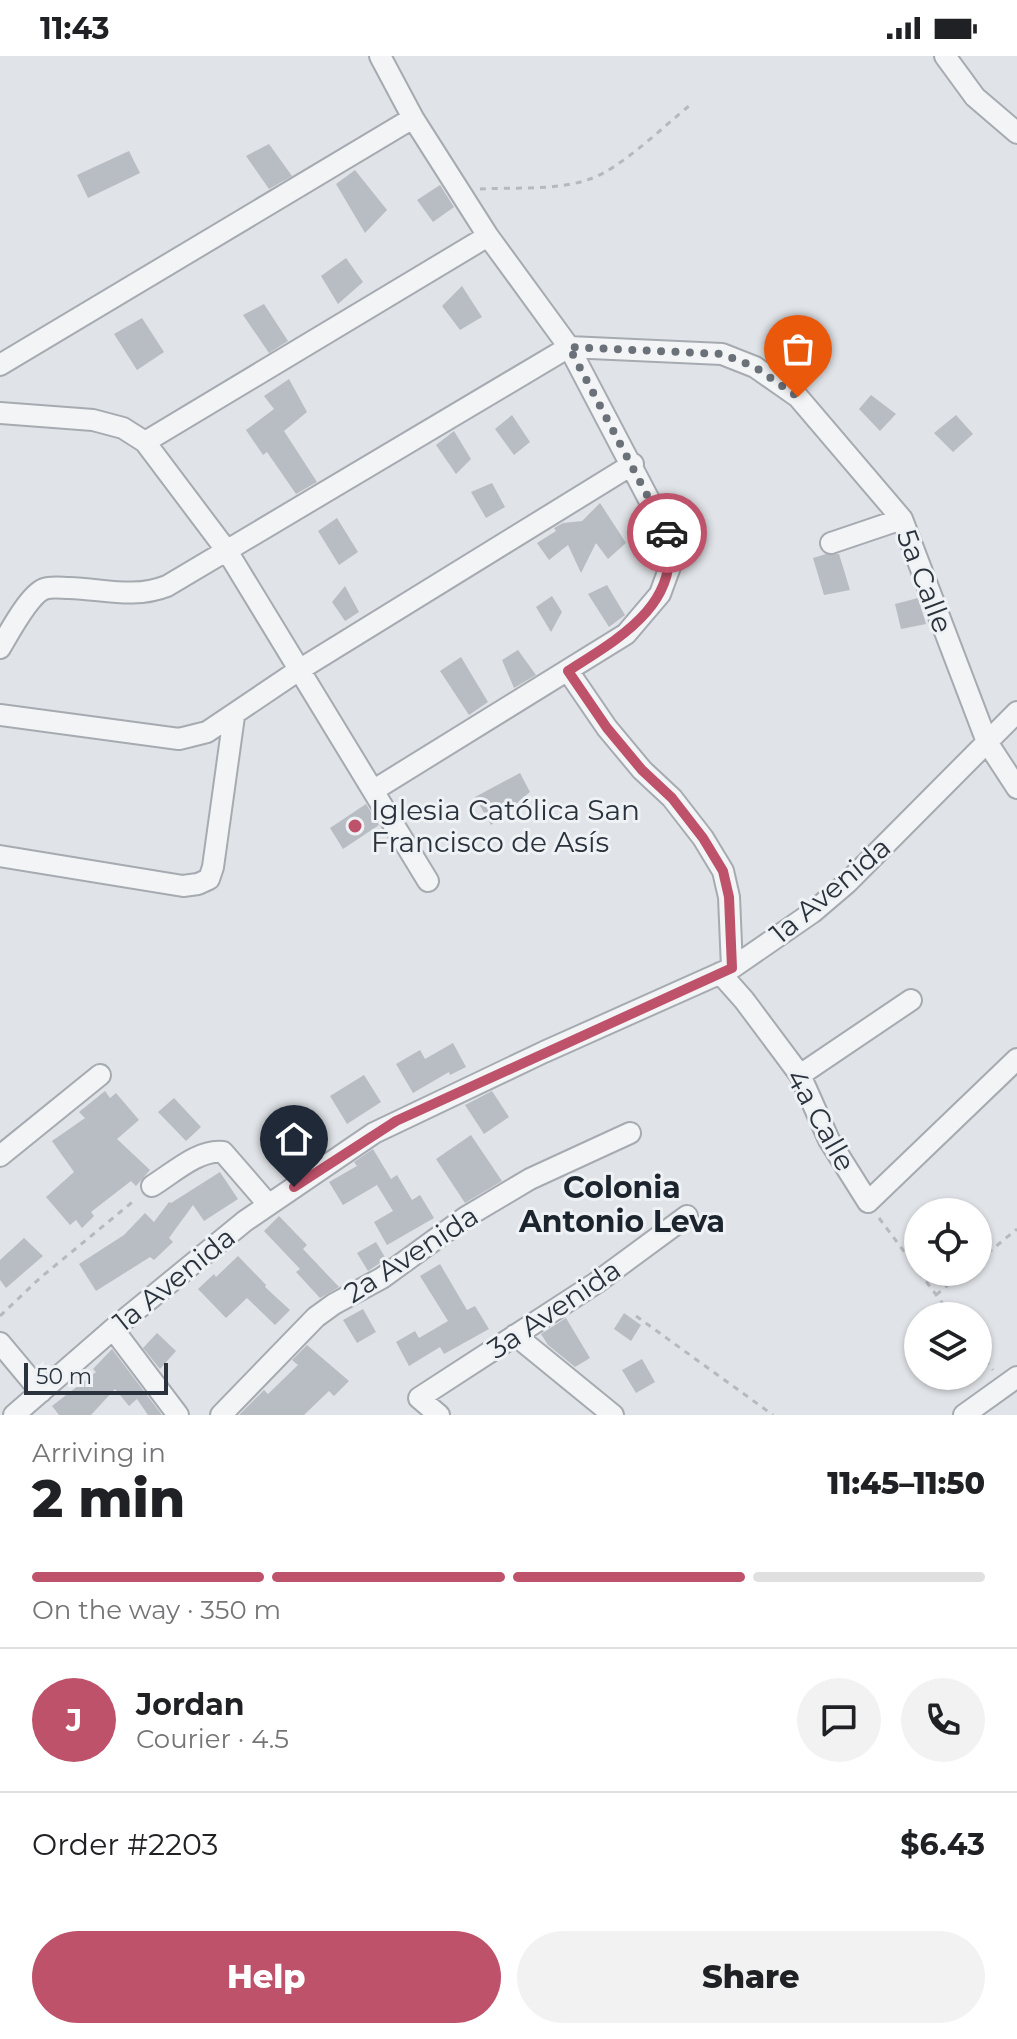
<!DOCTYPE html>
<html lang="en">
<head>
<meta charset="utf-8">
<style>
  :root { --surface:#fff; --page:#f2f2f2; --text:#202124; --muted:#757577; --line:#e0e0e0; --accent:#bf526b }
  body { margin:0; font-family:Montserrat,sans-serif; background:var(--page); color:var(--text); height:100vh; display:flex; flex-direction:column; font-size:30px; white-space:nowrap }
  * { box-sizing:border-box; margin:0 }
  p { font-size:26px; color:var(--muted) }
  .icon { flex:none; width:44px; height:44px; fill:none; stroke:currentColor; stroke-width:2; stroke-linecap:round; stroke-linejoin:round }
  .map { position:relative; height:1359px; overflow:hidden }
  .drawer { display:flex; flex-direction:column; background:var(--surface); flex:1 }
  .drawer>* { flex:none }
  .buttons { position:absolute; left:904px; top:1142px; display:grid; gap:16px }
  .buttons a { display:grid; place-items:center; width:88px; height:88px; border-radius:50%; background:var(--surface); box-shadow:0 2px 6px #0004; font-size:40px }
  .scale { position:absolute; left:24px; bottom:20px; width:144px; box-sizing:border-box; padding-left:8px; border:4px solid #2a333d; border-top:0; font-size:22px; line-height:28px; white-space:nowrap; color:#2a333d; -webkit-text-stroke:6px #eff2f5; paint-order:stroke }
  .pin { position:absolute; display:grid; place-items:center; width:68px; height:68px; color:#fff; margin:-82px -34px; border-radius:50% 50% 50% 0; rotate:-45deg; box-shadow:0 0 8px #0007 }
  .pin .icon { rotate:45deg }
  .courier { position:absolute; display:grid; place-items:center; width:80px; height:80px; margin:-40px; border:6px solid #bf526b; border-radius:50%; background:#fff; color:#222; box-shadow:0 2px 10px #0007 }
  .summary em { font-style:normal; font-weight:800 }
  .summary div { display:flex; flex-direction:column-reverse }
  .summary { display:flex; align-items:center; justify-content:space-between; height:136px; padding:0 32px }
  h1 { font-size:52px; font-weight:800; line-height:60px }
  .bar { display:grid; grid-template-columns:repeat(4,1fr); gap:12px 8px; align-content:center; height:96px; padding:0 32px }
  .bar i { height:10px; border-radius:6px; background:var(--line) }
  .bar .on { background:var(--accent) }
  .bar p { grid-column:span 4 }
  .line { display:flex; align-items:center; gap:20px; padding:0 32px; border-top:2px solid var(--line) }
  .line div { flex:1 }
  .round { display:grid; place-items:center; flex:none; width:84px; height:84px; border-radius:42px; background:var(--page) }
  .cta { display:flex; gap:16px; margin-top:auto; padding:16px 32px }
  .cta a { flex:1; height:92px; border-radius:48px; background:var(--accent); color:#fff; font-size:32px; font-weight:800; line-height:92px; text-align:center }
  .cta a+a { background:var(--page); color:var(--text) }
  .status { display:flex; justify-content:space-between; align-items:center; height:56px; padding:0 40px; background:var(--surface); direction:ltr }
  .status svg { height:22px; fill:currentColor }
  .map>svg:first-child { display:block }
  .building { fill:#b8bdc3 }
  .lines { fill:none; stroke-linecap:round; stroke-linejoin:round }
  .street-casing { stroke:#a6abb1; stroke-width:24 }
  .path { stroke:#b6babe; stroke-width:3; stroke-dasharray:6 6; stroke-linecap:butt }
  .street { stroke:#f2f4f6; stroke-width:20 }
  .done { stroke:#6a7178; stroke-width:8; stroke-dasharray:0 14.4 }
  .route { stroke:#bf526b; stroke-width:10 }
  .poi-dot { fill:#bf526b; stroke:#eff2f5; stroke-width:3 }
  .labels { text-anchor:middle; stroke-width:6; stroke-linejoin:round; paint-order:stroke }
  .street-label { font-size:28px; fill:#2a333d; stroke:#eff2f5 }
  .poi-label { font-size:28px; fill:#2a333d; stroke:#eff2f5; text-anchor:start }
  .neighbourhood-label { font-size:30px; font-weight:bold; fill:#1c242e; stroke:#eff2f5 }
</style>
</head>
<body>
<div class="status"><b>11:43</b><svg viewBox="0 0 49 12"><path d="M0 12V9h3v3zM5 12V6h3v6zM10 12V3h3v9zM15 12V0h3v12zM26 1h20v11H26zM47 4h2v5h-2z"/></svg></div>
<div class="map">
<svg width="1017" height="1359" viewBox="0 0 1017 1359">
  <rect width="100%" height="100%" fill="#e0e3e7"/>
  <path class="building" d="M269 88 292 120 269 133 246 100Z
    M129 95 140 117 88 142 77 119Z
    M355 114 387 154 365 177 336 128Z
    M440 129 454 151 433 166 417 144Z
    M346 202 363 226 338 248 321 220Z
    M462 230 482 261 460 274 442 250Z
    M264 248 288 285 269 297 243 259Z
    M142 262 164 296 137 314 114 278Z
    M289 323 307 356 284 375 317 426 296 438 267 396 263 399 246 374 274 353 264 340Z
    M871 339 896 358 880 375 859 353Z
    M512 359 530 386 514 399 495 373Z
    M956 359 973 378 953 396 934 377Z
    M454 375 471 403 456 418 436 389Z
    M492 427 505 451 486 462 471 436Z
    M600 447 626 487 608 503 596 487 581 517 568 489 549 504 537 487 556 475 554 472 563 467 582 465Z
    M337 462 358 496 339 509 318 475Z
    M826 498H839L850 534 824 539 813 502Z
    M607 529 625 559 609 571 588 538Z
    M345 530 359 556 345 565 332 546Z
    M552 540 562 556 551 576 536 551Z
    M918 542 926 568 901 573 895 548Z
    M518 594 536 619 514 632 502 604Z
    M461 601 488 646 469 659 440 615Z
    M520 717 530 736 491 769 475 741Z
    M366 748 379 769 343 793 330 772Z
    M453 987 466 1011 450 1019 449 1016 413 1037 396 1008 420 994 425 1003Z
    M364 1019 381 1046 347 1068 330 1040Z
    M105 1035 110 1042 116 1037 139 1064 117 1083 150 1114 136 1130 131 1125 91 1156 94 1160 82 1172 76 1164 70 1169 46 1141 74 1116 52 1085 85 1062 79 1056Z
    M492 1035 509 1061 484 1078 465 1049Z
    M174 1042 201 1071 186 1085 158 1056Z
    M471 1079 502 1125 465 1147 436 1103Z
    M373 1093 391 1123 397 1119 412 1144 420 1139 434 1162 387 1189 374 1166 393 1155 377 1129 343 1149 329 1126 357 1110 354 1106Z
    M220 1116 238 1143 204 1165 193 1149 169 1182 173 1186 154 1204 150 1201 96 1235 79 1208 124 1179 145 1157 154 1166 169 1146 171 1147Z
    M279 1160 307 1189 303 1193 339 1231 320 1242 296 1216 300 1213 264 1175Z
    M24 1182 43 1200 6 1232 0 1224V1204Z
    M376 1186 386 1203 368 1215 357 1197Z
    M238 1200 266 1229 265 1231 290 1254 275 1269 247 1242 226 1262 198 1233 214 1218 216 1221Z
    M440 1208 467 1254 475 1250 489 1273 444 1298 440 1291 409 1310 396 1286 415 1275 419 1282 448 1265 420 1220Z
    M363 1253 376 1276 357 1287 343 1264Z
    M624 1257 641 1269 631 1285 614 1273Z
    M566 1262 590 1302 575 1311 548 1289 541 1278Z
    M157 1277 176 1295 160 1313 143 1292Z
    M307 1289 349 1325 334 1340 329 1335 304 1359H239L264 1334 268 1338 298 1309 292 1304Z
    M112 1293 162 1359H148L137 1343 129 1350 115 1333 91 1359H59L52 1350 96 1316 93 1313Z
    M642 1303 655 1326 636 1337 622 1314Z"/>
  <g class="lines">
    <g class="street-casing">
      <path id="street" d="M945 0 975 41 1017 77
        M569 291 722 298 755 311 798 341 902 463 987 686 1017 732
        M0 309 413 62
        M0 357 93 364 123 372 145 386 227 495 428 825
        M145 386 488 180
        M831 487 902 463
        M0 592C9 577 29 539 44 533 52 530 62 532 69 532 104 533 134 543 167 530L569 291
        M568 615 607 672 642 714 672 742 703 782 723 815 729 841 732 912
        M0 659 179 683 207 676 299 614 633 408
        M374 734 626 578 660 538 671 508 668 480 569 291 488 180 413 62 380 0
        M0 800 183 830 198 828 209 823 213 811 234 660
        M720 917 744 944 800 1019 829 1084 868 1146 1017 1003
        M800 1019 911 944
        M0 1100 100 1019
        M152 1130C172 1118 198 1093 223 1096L268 1148
        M113 1273 178 1359
        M515 1279 613 1359
        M0 1287 41 1336
        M14 1359 113 1273 245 1165 374 1077 544 996 732 912 813 856 847 827 1017 656
        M221 1359 316 1261 334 1248 382 1222 466 1161 530 1123 630 1077
        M439 1359 419 1342 596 1227 687 1160
        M964 1359 1017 1321"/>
    </g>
    <path class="path" d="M480 133C515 131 557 135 590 123 620 113 663 71 689 50
      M879 1162 918 1214
      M978 1205 1017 1173
      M919 1216 952 1260
      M936 1239 964 1216
      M0 1260 40 1222 136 1143
      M636 1260 773 1359
      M978 1294 993 1314"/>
    <use href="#street" class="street"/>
  </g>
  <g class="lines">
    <path class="done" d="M667 477 569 291 722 298 755 311 798 341"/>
    <path class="route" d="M294 1131 396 1065 732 912 729 841 723 815 703 782 672 742 642 714 607 672 568 615C618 583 683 548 667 477"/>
  </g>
  <circle class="poi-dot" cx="355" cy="770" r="8"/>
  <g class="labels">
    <g class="street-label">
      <text transform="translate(925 525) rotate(69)" y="10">5a Calle</text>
      <text transform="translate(830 834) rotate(-40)" y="10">1a Avenida</text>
      <text transform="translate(821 1064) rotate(61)" y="10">4a Calle</text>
      <text transform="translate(411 1198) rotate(-33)" y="10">2a Avenida</text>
      <text transform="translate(174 1223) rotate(-39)" y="10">1a Avenida</text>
      <text transform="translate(554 1253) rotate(-34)" y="10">3a Avenida</text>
    </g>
    <g class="poi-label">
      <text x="371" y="764">Iglesia Católica San<tspan x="371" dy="32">Francisco de Asís</tspan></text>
    </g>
    <g class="neighbourhood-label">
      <text x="622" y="1142">Colonia<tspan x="622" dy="34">Antonio Leva</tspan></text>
    </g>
  </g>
</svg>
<div class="buttons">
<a><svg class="icon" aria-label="locate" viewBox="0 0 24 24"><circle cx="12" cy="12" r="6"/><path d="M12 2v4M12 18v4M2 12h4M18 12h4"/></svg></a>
<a><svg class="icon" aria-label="layers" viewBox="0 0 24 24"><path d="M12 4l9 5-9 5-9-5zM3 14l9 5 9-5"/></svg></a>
</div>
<div class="scale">50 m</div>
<div class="pin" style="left:798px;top:341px;background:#ea580c"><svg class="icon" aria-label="bag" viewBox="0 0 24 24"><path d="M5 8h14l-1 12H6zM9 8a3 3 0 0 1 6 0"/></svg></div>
<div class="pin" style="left:294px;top:1131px;background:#1f2937"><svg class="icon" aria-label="home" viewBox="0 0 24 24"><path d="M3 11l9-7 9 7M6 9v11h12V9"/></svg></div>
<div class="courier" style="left:667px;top:477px"><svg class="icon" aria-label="car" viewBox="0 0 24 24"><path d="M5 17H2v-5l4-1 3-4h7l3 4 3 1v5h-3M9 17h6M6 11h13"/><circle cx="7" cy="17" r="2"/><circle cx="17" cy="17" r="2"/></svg></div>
</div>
<section class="drawer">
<div class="summary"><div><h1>2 min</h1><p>Arriving in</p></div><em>11:45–11:50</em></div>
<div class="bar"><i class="on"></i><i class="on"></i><i class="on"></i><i></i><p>On the way · 350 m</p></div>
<div class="line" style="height:144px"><b class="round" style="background:var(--accent);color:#fff">J</b><div><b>Jordan</b><p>Courier · 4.5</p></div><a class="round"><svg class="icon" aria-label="chat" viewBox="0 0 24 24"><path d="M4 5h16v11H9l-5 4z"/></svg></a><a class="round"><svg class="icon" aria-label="phone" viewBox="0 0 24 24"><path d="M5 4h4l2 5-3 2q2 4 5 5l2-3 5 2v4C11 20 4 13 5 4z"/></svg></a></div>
<div class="line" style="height:104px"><div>Order #2203</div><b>$6.43</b></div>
<div class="cta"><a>Help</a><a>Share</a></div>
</section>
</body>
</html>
